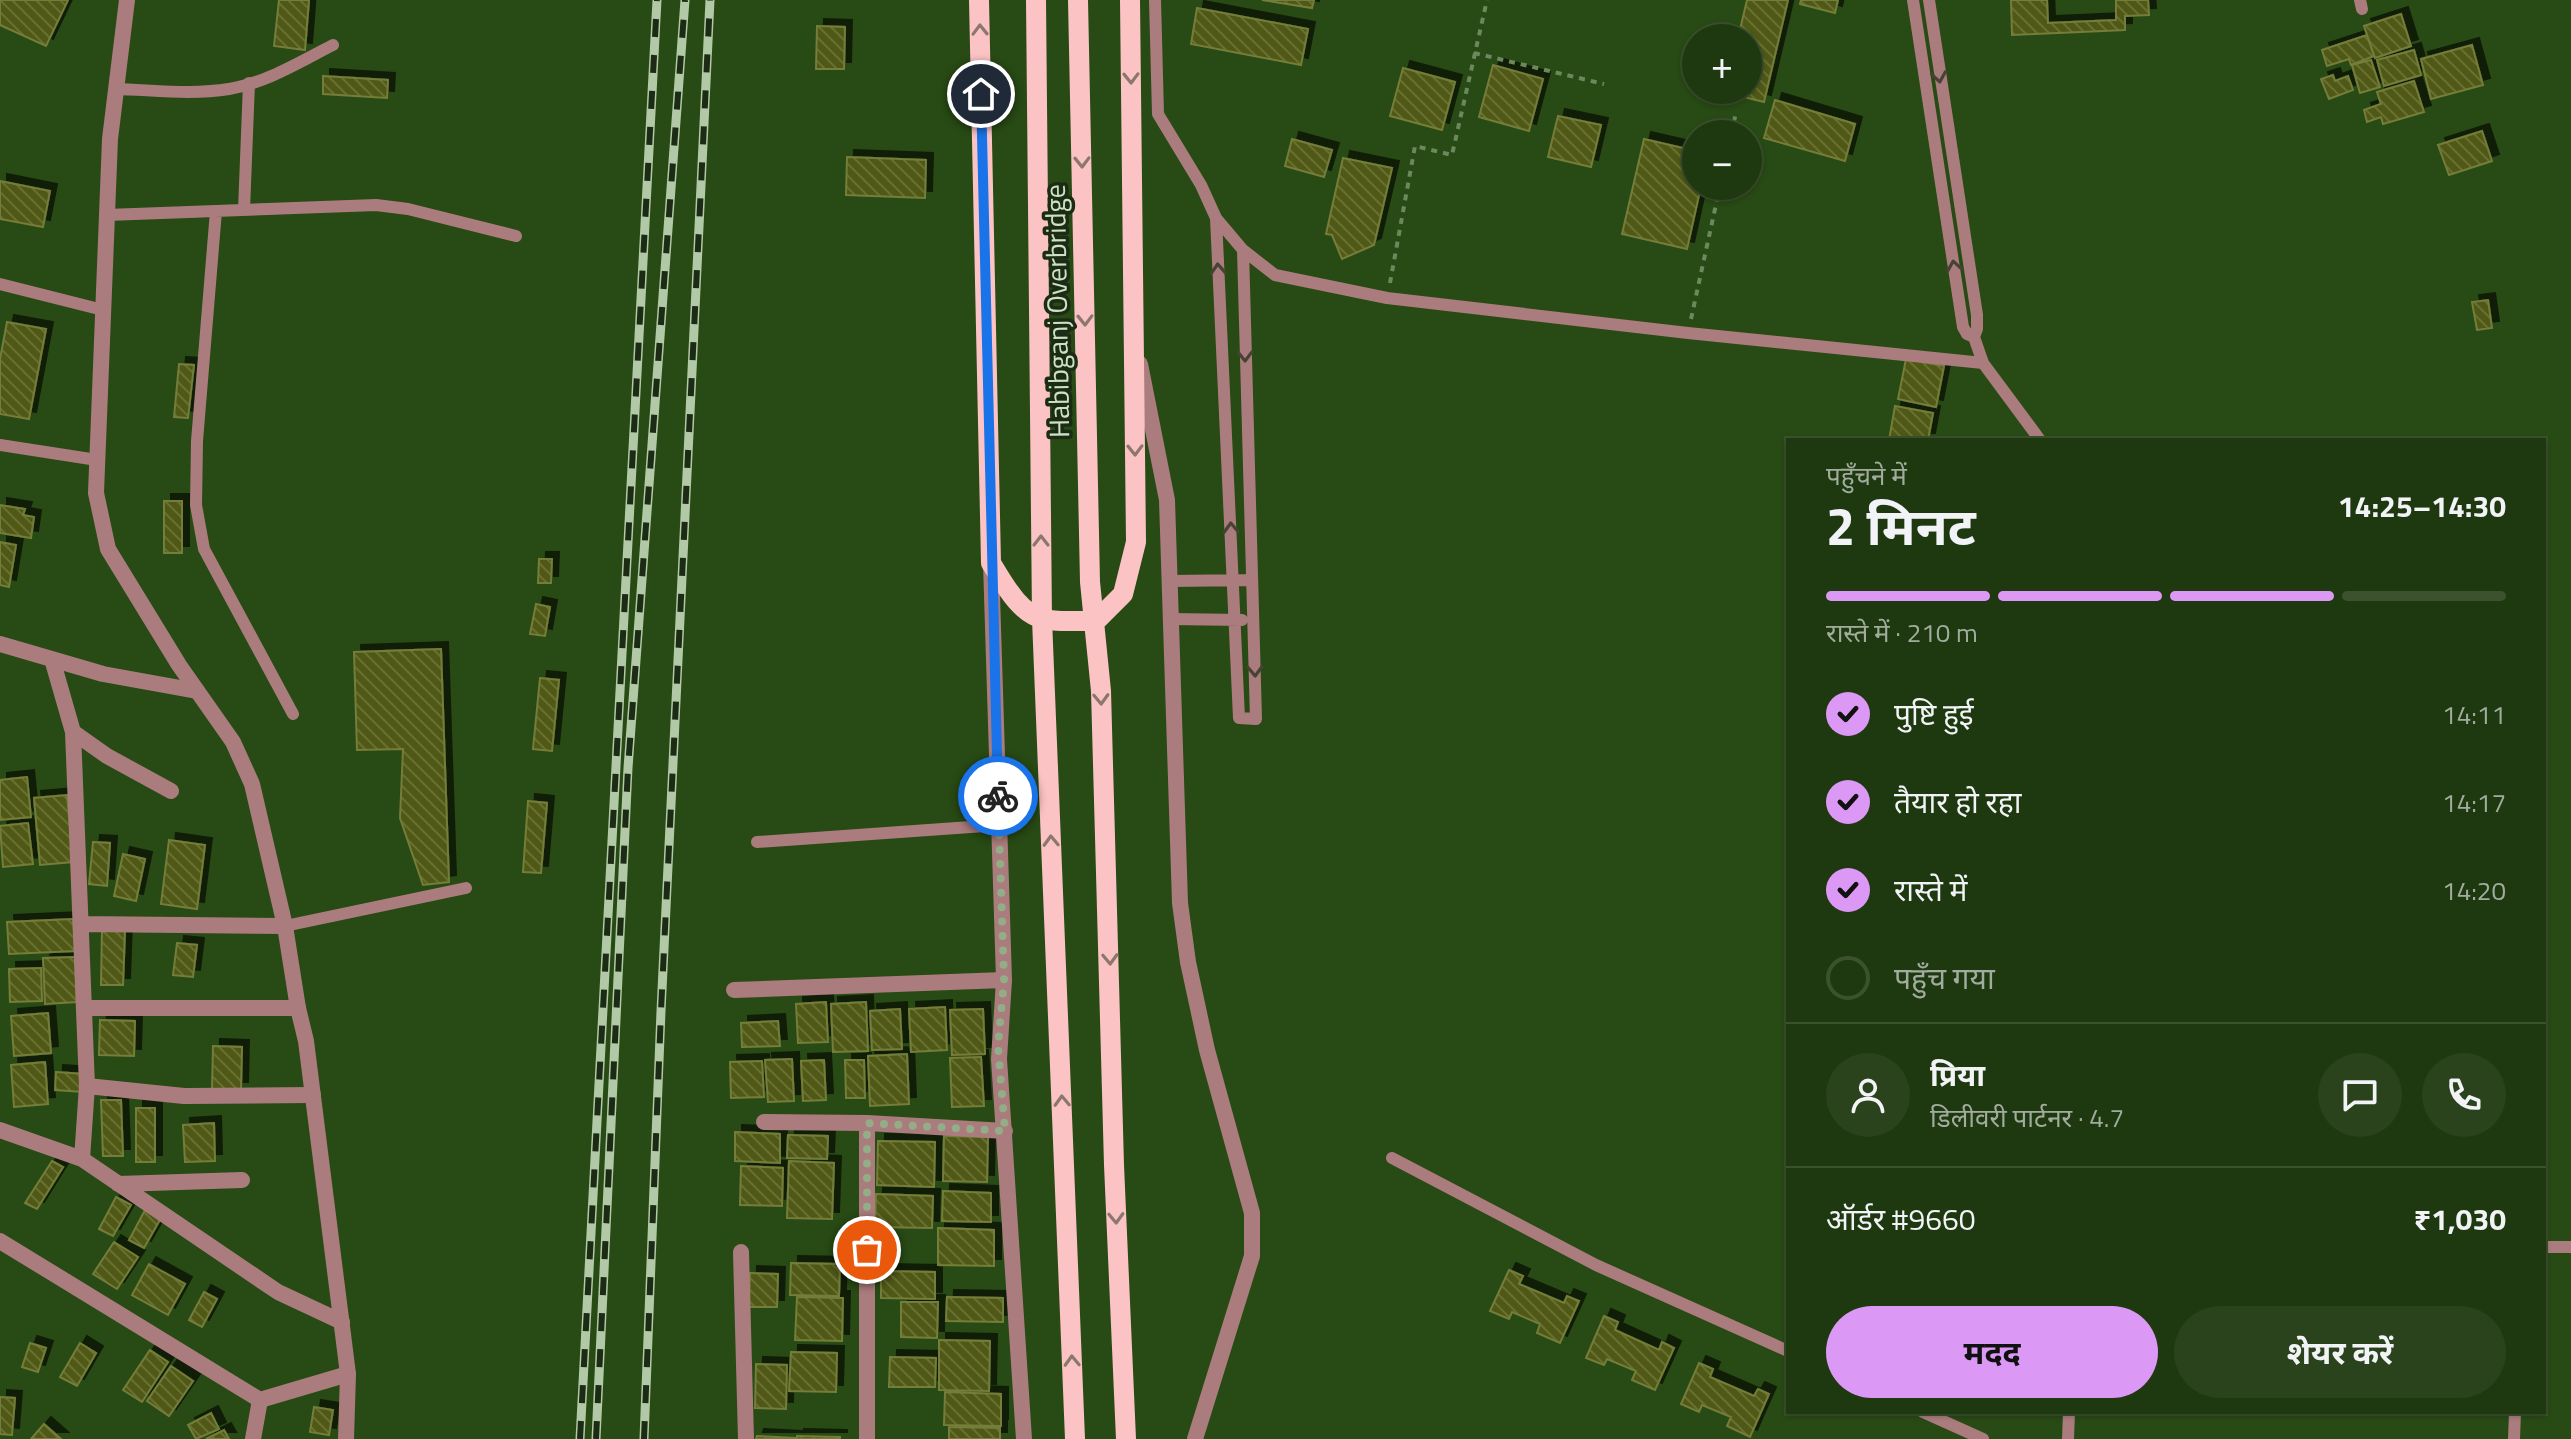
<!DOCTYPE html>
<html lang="hi">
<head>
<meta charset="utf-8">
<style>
  :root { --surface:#1e380f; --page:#2b431d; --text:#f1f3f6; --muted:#a1ac9e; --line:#3c522f; --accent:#db99f5 }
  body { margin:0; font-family:"Titillium Web","Noto Sans Devanagari",sans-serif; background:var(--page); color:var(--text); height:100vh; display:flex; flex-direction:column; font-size:30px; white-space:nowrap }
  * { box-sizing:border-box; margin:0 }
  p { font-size:26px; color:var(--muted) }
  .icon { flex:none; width:44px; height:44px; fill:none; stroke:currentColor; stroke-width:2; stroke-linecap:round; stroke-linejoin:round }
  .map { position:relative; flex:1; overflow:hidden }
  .drawer { position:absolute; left:1786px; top:438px; width:760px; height:976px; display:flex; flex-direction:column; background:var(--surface); border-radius:0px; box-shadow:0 2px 6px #0004,0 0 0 2px var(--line) }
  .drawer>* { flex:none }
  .fabs { position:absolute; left:1682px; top:24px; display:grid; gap:16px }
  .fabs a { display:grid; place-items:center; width:80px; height:80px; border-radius:50%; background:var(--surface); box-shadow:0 2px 6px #0004,0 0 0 2px var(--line); font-size:40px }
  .pin { position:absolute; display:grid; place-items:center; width:68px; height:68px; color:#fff; margin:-34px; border:4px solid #fff; border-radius:50%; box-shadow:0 2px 8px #0007 }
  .courier { position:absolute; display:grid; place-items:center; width:80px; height:80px; margin:-40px; border:6px solid #1a73e8; border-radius:50%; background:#fff; color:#222; box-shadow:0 2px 10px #0007 }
  .summary em { font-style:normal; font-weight:700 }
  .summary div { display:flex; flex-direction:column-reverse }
  .summary { display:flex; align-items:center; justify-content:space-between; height:136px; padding:0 40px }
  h1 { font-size:52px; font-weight:700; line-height:60px }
  .bar { display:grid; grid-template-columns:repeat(4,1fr); gap:12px 8px; align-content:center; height:96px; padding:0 40px }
  .bar i { height:10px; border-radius:6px; background:var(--line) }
  .bar .selected { background:var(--accent) }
  .bar p { grid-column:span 4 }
  .line { display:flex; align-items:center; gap:20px; padding:0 40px; border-top:2px solid var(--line) }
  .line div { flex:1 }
  .round { display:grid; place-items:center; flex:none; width:84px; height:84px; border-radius:42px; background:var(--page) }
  ol { padding:0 40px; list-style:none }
  li { display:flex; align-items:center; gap:24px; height:88px }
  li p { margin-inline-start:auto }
  li .icon { padding:8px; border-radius:50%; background:var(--accent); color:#111; stroke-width:4 }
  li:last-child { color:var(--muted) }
  li i { width:44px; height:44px; border:4px solid var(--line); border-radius:50% }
  .button { display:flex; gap:16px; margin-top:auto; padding:16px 40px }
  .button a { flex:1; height:92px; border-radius:48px; background:var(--accent); color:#111; font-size:32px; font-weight:700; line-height:92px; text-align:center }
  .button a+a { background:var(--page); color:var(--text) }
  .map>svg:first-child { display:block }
  .building { fill:url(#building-back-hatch); stroke:#747d3a; stroke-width:2; filter:url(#shadow) }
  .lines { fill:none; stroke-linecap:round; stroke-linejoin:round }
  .path { stroke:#6c895d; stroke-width:4; stroke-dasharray:6 6; stroke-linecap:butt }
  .service { stroke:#ab7c7e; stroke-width:12 }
  .minor { stroke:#ab7c7e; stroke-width:16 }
  .tertiary { stroke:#ab7c7e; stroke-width:16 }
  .primary { stroke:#fcc3c5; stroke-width:20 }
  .rail-casing { stroke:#b2c9a7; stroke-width:9 }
  .rail { stroke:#1c2b14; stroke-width:6; stroke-dasharray:18; stroke-linecap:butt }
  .oneway { stroke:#8c776c }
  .oneway2 { stroke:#474334 }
  .done { stroke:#93ad86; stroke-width:8; stroke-dasharray:0 14.4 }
  .route { stroke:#1a73e8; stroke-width:10 }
  .labels { text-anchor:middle; stroke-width:7; stroke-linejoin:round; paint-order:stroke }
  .street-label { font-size:28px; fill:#cde2c4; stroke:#1c2b14 }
</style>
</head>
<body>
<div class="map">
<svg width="2571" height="1439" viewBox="0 0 2571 1439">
  <defs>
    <pattern id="building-back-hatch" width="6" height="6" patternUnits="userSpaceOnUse" patternTransform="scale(2)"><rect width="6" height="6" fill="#505812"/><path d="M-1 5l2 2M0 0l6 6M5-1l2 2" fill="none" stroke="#687033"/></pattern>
    <filter id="shadow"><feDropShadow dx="7" dy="-7" stdDeviation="0" flood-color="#0009"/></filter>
  </defs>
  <rect width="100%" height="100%" fill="#284a14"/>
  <path class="building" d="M0 0H68L46 46 0 25Z
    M279 0H309L305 50 274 46Z
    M1262 0H1314L1312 8Z
    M1747 0H1788L1764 102 1724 92 1725 90H1748V38H1738Z
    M1801 0H1838L1835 13 1800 4Z
    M2011 0H2047L2048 23 2116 20V0H2148L2149 15 2125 16V30L2012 35Z
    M1197 8 1308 29 1301 65 1191 44Z
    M2401 14 2411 46 2375 58 2364 26Z
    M817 26 845 27 844 69H816Z
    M2367 35 2374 56 2351 65 2349 59 2327 66 2322 50Z
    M2472 45 2483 85 2431 99 2421 59Z
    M2414 50 2421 75 2384 86 2377 60Z
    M2371 60 2380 87 2360 93 2352 65Z
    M1493 65 1543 79 1529 131 1479 117Z
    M1403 68 1455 82 1442 130 1390 116Z
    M2333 75 2335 81 2348 76 2353 90 2329 99 2321 79Z
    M323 76 388 80 387 98 323 94Z
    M2414 81 2424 112 2383 124 2381 117 2367 122 2364 110 2381 104 2377 92Z
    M1775 100 1855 124 1845 161 1764 138Z
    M1558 116 1601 125 1591 167 1548 157Z
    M2482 131 2492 161 2449 175 2438 145Z
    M1292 139 1332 150 1324 177 1285 166Z
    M1644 139 1696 151V186H1701L1687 249 1622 234Z
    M847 157 926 160 925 198 846 195Z
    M1343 158 1392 168 1374 245 1342 259 1332 235 1326 234Z
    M0 181 50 191 43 227 0 219Z
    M2488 300 2492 328 2477 330 2472 302Z
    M7 322 46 329 29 419 0 414V359Z
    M1906 359 1944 366 1936 407 1898 399Z
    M179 364 194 365 188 418 174 417Z
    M1895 406 1933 413 1928 440H1889Z
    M164 501H182V553H164Z
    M0 505 25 509 23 515 34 517 31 538 0 533Z
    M0 542 16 545 9 587 0 585Z
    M539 559H552L551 583H538Z
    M536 604 550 607 545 636 530 634Z
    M441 649 449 882 423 885 400 818 403 749 357 750 354 652Z
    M540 678 559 680 552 751 533 749Z
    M27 777 31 817 0 820V780Z
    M67 795 73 862 40 865 34 798Z
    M528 801 547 803 541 873 523 872Z
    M28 823 33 864 3 867 0 826Z
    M169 840 205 845 197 909 161 904Z
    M93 842 110 843 107 886 89 884Z
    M123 854 145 859 136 901 114 896Z
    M73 919 75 951 9 954 7 922Z
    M102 930H125L123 985H101Z
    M177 943 197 945 193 977 173 975Z
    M75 957 77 1002 45 1004 43 958Z
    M41 968 42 1001 10 1002 9 969Z
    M826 1002 828 1042 798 1043 796 1004Z
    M866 1002 868 1051 833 1052 831 1004Z
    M945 1007 947 1050 911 1052 909 1009Z
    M900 1009 902 1049 872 1050 870 1011Z
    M983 1009 985 1054 952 1055 950 1010Z
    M48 1013 51 1053 14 1056 11 1016Z
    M100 1020 135 1021 134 1056 99 1055Z
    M778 1021 780 1046 742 1047 741 1023Z
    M213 1046 242 1047 241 1089H212Z
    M907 1054 909 1104 870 1106 868 1056Z
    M981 1057 984 1106 952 1107 950 1058Z
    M792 1059 794 1101 768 1102 765 1060Z
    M824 1060 826 1100 803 1101 801 1061Z
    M845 1060H864L865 1098H846Z
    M762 1061 764 1097 731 1098 730 1062Z
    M45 1062 48 1104 14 1107 11 1065Z
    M56 1072 84 1074 83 1092 55 1090Z
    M101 1100H121L123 1156H103Z
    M136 1108H155V1162H136Z
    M214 1123 215 1161 185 1162 183 1125Z
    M735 1132 780 1134V1163L735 1161Z
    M788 1135 828 1136 827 1159 787 1158Z
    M944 1136 988 1137 987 1182 943 1181Z
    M878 1141 935 1142 934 1187 877 1185Z
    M52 1161 63 1167 37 1209 25 1203Z
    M789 1161 834 1163 832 1219 787 1218Z
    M741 1166 783 1168 782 1206 740 1205Z
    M943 1191 991 1193V1222L942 1221Z
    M876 1194 933 1196 932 1228 875 1227Z
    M116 1197 131 1205 113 1236 99 1229Z
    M145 1210 161 1218 144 1248 129 1240Z
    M938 1228 994 1230V1266L938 1265Z
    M114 1242 138 1257 117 1289 93 1274Z
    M791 1263 840 1264 839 1296 790 1295Z
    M149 1264 185 1284 168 1315 132 1295Z
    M1509 1270 1523 1276 1519 1284 1564 1303 1567 1296 1579 1301 1560 1343 1537 1333 1540 1324 1512 1312 1509 1319 1490 1311Z
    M881 1271 935 1272V1299L881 1298Z
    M750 1273 778 1274 777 1307H749Z
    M204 1292 217 1299 202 1327 189 1320Z
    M797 1297 843 1298 842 1341 795 1340Z
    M947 1297 1003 1298V1322L946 1321Z
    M901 1302H938L937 1338 901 1337Z
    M1604 1316 1618 1322 1615 1330 1659 1350 1662 1342 1674 1348 1655 1390 1632 1380 1636 1371 1607 1359 1604 1365 1586 1358Z
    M939 1340 990 1341 989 1391 939 1390Z
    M30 1343 46 1348 38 1372 22 1367Z
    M80 1343 96 1353 77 1386 60 1377Z
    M150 1350 168 1362 142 1402 123 1390Z
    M791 1352 837 1353 836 1392 789 1391Z
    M890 1357 936 1358 935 1387H889Z
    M1699 1363 1713 1369 1710 1377 1754 1396 1758 1389 1769 1394 1750 1437 1727 1426 1731 1417 1702 1405 1699 1412 1681 1404Z
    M756 1364 787 1365 786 1409 755 1408Z
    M171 1366 193 1381 169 1416 147 1401Z
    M945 1392 1001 1394V1426L944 1425Z
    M0 1397 15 1398 12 1435 0 1434Z
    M314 1407 333 1410 329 1435 310 1432Z
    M211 1413 219 1429 196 1439 188 1425Z
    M44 1424 61 1439H31Z
    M949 1427 1000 1428V1439H949Z
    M224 1430 229 1439H206Z
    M757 1436 795 1438V1439H756Z
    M797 1436 840 1437V1439H797Z"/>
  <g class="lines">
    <path class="path" d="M1474 53 1604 84
      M1731 134 1736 113
      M1390 283 1415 146 1452 155 1487 0
      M1691 319 1720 186"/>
    <path class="service" d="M1155 0 1158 114 1201 185 1216 218 1243 250 1275 275 1387 298 1688 333 1983 363
      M1913 0 1963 327 1967 334 1974 337
      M1929 0 1977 315V329L1974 337 1983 363 2040 440
      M2360 0 2362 9
      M116 89C154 90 192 95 229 89 266 83 301 61 333 45
      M244 210 249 83
      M216 211 197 441 196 505 204 549 293 714
      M107 215 376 205 408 209 516 236
      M1216 218 1239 718 1256 719 1243 250
      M0 284 103 310
      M0 445 97 460
      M1170 581 1251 580
      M1170 619 1242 620
      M757 842 999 825
      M285 926 466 888
      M1392 1158 1596 1265 1788 1351
      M2544 1247H2571
      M1923 1412 1983 1439
      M2068 1439 2069 1412
      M2514 1439 2515 1412"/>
    <path class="minor" d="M0 644 103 674 197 691
      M52 659 73 732 107 756 171 791
      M73 732 87 1086 82 1159
      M82 924 285 926
      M734 990 1004 980
      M84 1008H298
      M87 1086 184 1096 313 1095
      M764 1122 867 1123 1005 1131
      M0 1130 82 1159 278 1292 342 1322
      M118 1184 242 1180
      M0 1241 260 1400 348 1374
      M741 1252 746 1439
      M253 1439 260 1400
      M867 1439V1123"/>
    <path class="tertiary" d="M127 0 110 139 96 493 108 549 179 665 233 742 252 784 285 926 298 1008 306 1041 348 1374 346 1439
      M1140 364 1167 500 1180 903 1188 962 1207 1050 1252 1213V1256L1195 1439
      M991 563 1004 980 999 1059 1024 1439"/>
    <path class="primary" d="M979 0 991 563C1003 582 1019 614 1044 619 1059 623 1080 620 1096 621L1123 594 1136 542 1130 0
      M1036 0 1042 619 1075 1439
      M1078 0 1090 582 1101 691 1114 1165 1126 1439"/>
    <g class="rail-casing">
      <path id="rail" d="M580 1439 657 0
        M596 1439 628 768 685 0
        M644 1439 661 1011 710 0"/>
    </g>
    <use href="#rail" class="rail"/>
  </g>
  <defs><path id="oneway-chevron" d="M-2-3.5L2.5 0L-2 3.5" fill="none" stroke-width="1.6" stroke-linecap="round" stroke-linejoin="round" transform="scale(2)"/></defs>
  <g class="oneway">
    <use href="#oneway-chevron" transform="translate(980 30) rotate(-91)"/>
    <use href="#oneway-chevron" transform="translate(1131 78) rotate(89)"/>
    <use href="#oneway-chevron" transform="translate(1082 162) rotate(89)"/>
    <use href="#oneway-chevron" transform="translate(1085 320) rotate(89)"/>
    <use href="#oneway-chevron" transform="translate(1135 450) rotate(89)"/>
    <use href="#oneway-chevron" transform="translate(1041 541) rotate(-90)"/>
    <use href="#oneway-chevron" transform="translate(1101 699) rotate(88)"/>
    <use href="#oneway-chevron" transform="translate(1051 841) rotate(-92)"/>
    <use href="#oneway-chevron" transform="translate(1110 959) rotate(88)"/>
    <use href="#oneway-chevron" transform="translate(1062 1101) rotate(-92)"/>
    <use href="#oneway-chevron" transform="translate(1116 1218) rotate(88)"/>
    <use href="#oneway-chevron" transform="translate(1072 1361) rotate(-92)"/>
  </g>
  <g class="oneway2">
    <use href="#oneway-chevron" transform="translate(1939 77) rotate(81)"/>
    <use href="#oneway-chevron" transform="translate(1954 266) rotate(-99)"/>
    <use href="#oneway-chevron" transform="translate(1218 269) rotate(-93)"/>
    <use href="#oneway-chevron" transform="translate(1245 356) rotate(89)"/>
    <use href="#oneway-chevron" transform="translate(1231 528) rotate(-92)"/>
    <use href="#oneway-chevron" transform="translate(1255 671) rotate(88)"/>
  </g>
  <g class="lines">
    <path class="done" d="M867 1250V1123L1005 1131 998 1046 1004 980 998 796"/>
    <path class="route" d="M981 94 998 796"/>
  </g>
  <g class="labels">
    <g class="street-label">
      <text transform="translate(1057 311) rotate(-91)" y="10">Habibganj Overbridge</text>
    </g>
  </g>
</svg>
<div class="fabs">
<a>+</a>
<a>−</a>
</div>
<div class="pin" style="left:867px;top:1250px;background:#ea580c"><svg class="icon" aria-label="bag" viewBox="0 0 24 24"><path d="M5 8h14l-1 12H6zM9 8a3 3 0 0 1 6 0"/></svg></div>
<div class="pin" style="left:981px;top:94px;background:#1f2937"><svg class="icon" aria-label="home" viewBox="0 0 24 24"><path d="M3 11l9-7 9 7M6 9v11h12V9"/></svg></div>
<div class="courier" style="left:998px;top:796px"><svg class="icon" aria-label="bike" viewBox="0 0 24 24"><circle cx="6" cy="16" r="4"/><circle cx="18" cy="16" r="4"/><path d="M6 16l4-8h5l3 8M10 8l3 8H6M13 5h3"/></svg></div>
<section class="drawer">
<div class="summary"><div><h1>2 मिनट</h1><p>पहुँचने में</p></div><em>14:25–14:30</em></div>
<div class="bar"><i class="selected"></i><i class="selected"></i><i class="selected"></i><i></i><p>रास्ते में · 210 m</p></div>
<ol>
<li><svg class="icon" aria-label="check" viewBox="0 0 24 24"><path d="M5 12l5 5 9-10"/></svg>पुष्टि हुई<p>14:11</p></li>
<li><svg class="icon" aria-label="check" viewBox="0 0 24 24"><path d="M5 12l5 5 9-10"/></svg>तैयार हो रहा<p>14:17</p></li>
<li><svg class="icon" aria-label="check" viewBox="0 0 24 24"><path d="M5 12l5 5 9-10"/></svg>रास्ते में<p>14:20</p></li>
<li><i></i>पहुँच गया</li>
</ol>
<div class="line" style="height:144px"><a class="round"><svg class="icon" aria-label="person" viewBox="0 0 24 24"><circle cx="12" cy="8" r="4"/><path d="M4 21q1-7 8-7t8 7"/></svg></a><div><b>प्रिया</b><p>डिलीवरी पार्टनर · 4.7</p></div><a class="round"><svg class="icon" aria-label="chat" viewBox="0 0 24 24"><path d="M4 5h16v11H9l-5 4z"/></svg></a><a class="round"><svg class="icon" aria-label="phone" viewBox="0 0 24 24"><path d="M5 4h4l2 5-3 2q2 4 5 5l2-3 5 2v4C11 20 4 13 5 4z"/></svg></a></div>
<div class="line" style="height:104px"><div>ऑर्डर #9660</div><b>₹1,030</b></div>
<div class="button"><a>मदद</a><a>शेयर करें</a></div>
</section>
</div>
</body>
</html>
